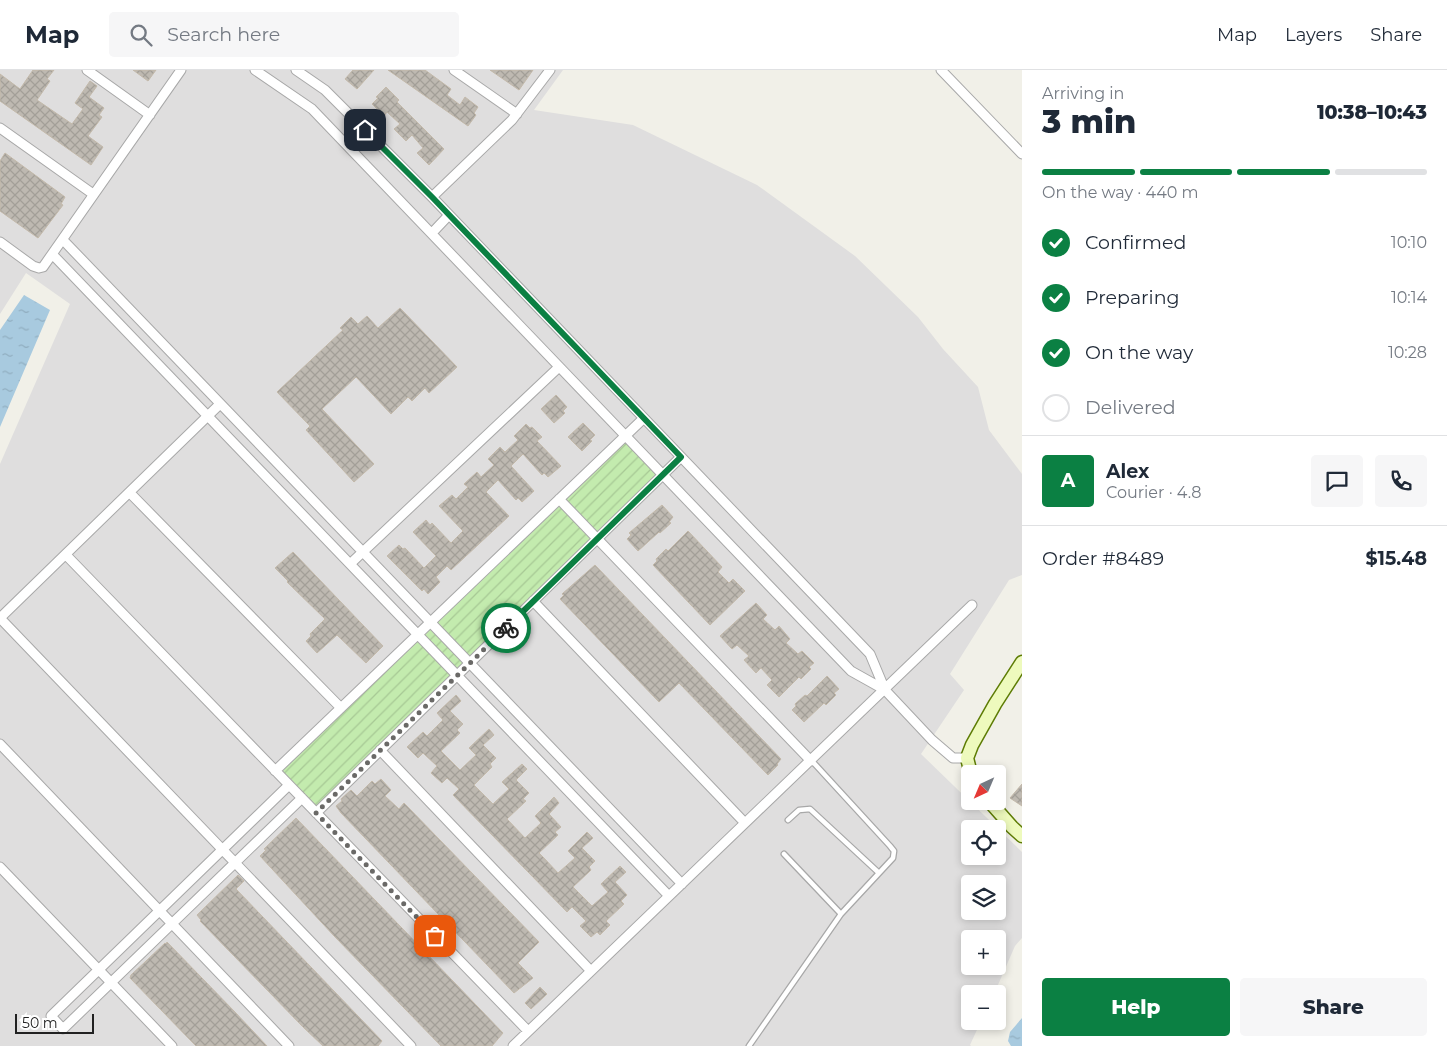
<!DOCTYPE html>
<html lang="en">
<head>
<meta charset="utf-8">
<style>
  :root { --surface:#fff; --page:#f6f6f7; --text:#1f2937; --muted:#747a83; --line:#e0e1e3; --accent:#0b8043 }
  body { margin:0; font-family:Montserrat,sans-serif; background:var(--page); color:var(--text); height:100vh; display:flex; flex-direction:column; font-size:19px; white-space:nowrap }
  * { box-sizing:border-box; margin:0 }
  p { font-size:16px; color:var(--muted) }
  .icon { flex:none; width:28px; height:28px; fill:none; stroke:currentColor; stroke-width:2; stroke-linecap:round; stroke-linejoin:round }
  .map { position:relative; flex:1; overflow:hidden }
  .side { display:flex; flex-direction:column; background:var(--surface); width:425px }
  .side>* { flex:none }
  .needle { width:32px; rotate:224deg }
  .controls { position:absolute; left:961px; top:695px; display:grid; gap:10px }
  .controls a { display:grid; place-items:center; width:45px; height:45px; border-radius:5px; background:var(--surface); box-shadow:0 2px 8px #0003; font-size:25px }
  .scale { position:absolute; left:15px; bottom:12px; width:79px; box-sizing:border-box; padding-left:5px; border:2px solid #212121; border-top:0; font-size:14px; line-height:18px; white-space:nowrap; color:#212121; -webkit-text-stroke:4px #fff; paint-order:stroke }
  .pin { position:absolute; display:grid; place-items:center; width:42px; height:42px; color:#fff; margin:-21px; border-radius:10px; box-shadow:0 2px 8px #0006 }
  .courier { position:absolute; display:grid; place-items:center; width:50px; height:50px; margin:-25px; border:4px solid #0b8043; border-radius:50%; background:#fff; color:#222; box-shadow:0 1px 6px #0007 }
  .head em { font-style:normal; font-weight:800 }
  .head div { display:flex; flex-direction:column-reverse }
  .head { display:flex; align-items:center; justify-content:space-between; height:85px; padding:0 20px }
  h1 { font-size:32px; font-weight:800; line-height:38px }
  .bar { display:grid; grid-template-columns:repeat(4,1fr); gap:8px 5px; align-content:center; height:60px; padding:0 20px }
  .bar i { height:6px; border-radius:4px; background:var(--line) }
  .bar .on { background:var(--accent) }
  .bar p { grid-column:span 4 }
  .line { display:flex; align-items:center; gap:12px; padding:0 20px; border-top:1px solid var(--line) }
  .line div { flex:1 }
  .round { display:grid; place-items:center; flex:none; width:52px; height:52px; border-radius:5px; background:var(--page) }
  ol { padding:0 20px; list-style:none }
  li { display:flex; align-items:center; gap:15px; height:55px }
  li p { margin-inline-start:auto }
  li .icon { padding:5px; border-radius:50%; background:var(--accent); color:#fff; stroke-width:4 }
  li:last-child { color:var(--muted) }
  li i { width:28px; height:28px; border:2px solid var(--line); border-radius:50% }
  .primary-button { display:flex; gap:10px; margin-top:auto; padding:10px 20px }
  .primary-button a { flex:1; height:58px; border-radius:5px; background:var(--accent); color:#fff; font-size:20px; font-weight:800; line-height:58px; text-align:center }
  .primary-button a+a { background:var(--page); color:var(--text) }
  header { display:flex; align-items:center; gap:30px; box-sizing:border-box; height:70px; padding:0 25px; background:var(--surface); border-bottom:1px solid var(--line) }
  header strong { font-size:24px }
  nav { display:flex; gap:28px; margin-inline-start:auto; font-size:18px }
  .search { width:350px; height:45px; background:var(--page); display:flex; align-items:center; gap:12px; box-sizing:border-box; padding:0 18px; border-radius:5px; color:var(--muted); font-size:19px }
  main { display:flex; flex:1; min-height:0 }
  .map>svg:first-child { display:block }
  .residential { fill:#dfdede; fill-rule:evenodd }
  .garden { fill:url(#garden-furrows) }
  .water { fill:url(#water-ripples) }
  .building { fill:url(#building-cross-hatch); stroke:#c3b9aa }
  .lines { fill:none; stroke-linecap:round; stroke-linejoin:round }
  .lane-casing { stroke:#a8a8a8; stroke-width:7 }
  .street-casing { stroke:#a8a8a8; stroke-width:11 }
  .secondary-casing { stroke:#5d7c04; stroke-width:15 }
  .lane { stroke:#fff; stroke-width:4.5 }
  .street { stroke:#fff; stroke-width:9 }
  .secondary { stroke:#eefabd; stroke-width:12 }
  .done { stroke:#6a6967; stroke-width:5; stroke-dasharray:0 9 }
  .route { stroke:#0b8043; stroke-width:6 }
</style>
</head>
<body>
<header>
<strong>Map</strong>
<div class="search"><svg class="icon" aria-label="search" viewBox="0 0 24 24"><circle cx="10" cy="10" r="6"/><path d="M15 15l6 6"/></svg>Search here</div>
<nav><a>Map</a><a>Layers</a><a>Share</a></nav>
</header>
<main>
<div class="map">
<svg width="1022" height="976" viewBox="0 0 1022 976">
  <defs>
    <pattern id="garden-furrows" width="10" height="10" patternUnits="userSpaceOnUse" patternTransform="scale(1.25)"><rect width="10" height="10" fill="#c3ebae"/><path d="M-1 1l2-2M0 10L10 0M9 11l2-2" fill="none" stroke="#a7c995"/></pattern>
    <pattern id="water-ripples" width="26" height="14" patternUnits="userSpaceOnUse" patternTransform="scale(1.25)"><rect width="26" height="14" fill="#a8cadf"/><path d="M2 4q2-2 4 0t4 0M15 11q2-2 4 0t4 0" fill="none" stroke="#90adbf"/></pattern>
    <pattern id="building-cross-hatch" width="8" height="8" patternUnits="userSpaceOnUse" patternTransform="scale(1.25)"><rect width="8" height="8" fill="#beb9b1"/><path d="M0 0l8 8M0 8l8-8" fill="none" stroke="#a39f98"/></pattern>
  </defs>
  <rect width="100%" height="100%" fill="#f1f0e8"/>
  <path class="residential" d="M0 0H563L534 40 633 55 757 115 855 186 918 247 943 279 978 317 989 360 1022 404V505L1009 510 950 604 964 620 921 684 1022 782V868L1015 876 994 924H970V951H981L970 975 971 976H0V394L70 234 26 203 0 244ZM970 759H998V786H970ZM970 814H998V841H970ZM970 869H998V896H970Z"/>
  <path class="garden" d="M626 365 663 404 316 743 275 701Z"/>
  <path class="water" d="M24 225 50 240 0 357V260Z
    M1022 948V976H1011L1008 971 1010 962Z"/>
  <path class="building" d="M33 0H54L47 9 50 11 37 30 72 54 83 39 75 33 90 11 97 16 89 27 104 38 99 45 102 47 88 66 103 77 91 95 0 31V4L20 19Z
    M133 0H156L148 11Z
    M353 0H374L357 19 345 9Z
    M388 0H425L451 19 447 25 460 35 465 27 478 37 474 43 476 45 468 56Z
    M490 0H533L519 20Z
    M386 17 399 30 397 32 444 79 429 95 417 83 423 78 412 65 406 71 394 59 400 54 387 42 384 46 372 34 378 28 376 27Z
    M5 83 65 127 61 134 63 135 38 168 0 141V91Z
    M400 238 457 297 429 323 425 318 412 331 408 327 391 344 356 307 322 339 374 394 354 412 306 360 310 356 277 322 343 260 340 258 351 247 358 254 367 246 378 258Z
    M556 325 567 337 563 341 565 343 554 353 541 339Z
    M583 353 595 365 590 370 592 371 582 381 568 367Z
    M526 354 530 358 532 357 542 367 537 371 561 396 548 407 544 403 542 405 523 384 511 396 534 421 522 432 518 428 516 430 498 410 486 422 509 446 451 500 447 496 436 507 440 512 428 524 424 519 422 521 387 486 399 475 403 479 405 478 424 498 436 486 413 462 426 450 430 455 432 453 451 473 463 461 439 436 452 425 456 429 468 417 464 414 477 402 481 407 494 395 488 389 500 377 505 382 518 370 514 366Z
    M662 435 673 447 669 452 671 453 660 463 659 462 638 481 627 469 631 465 629 463Z
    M688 461 722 497 718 502 729 513 733 509 745 521 710 555 653 495 657 491 656 489 666 479 668 481Z
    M293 482 383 576 366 593 337 565 317 583 306 571 311 566 310 564 325 549 287 512 288 511 275 498Z
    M595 495 781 689 777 694 778 695 768 705 679 613 659 632 560 529 564 525 562 524Z
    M756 533 767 545 763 549 775 560 779 556 790 569 786 573 798 584 802 581 814 593 809 597 811 599 801 609 799 607 779 627 767 615 772 610 761 598 756 603 744 590 749 586 737 575 732 579 720 566Z
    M827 606 839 619 834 623 836 625 826 635 824 633 804 652 792 640 796 636 795 634 805 625 807 626Z
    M456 625 461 631 450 641 463 654 457 660 460 663 441 681 460 700 476 685 469 678 489 659 494 665 483 675 496 688 490 694 492 697 474 715 493 734 509 719 502 712 522 694 527 699 516 710 529 723 523 729 526 731 507 749 525 768 541 753 535 746 554 727 559 733 549 744 561 757 555 762 558 765 539 783 543 787 558 803 575 788 568 781 587 762 593 768 582 778 595 791 589 797 591 800 573 817 592 836 608 822 601 814 620 796 626 802 615 812 627 825 621 831 624 834 606 851 610 855 600 865 597 862 591 867 580 856 586 851 572 837 567 842 453 725 459 719 447 708 442 713 431 703 437 696 423 683 418 688 407 677 423 662 427 666 443 650 437 643Z
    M381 709 391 720 385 726 399 739 404 733 539 872 518 893 533 908 514 923 341 743 336 736 342 731 341 729 351 720 357 726 372 711 375 714Z
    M1022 714V736L1010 728Z
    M296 748 503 963 492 976H441L335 867 260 786 266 780 264 779Z
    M238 805 244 811 236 819 382 971 378 976H323L303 957 200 851 201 850 197 845Z
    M167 872 234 941 267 976H196L162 941 130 908 131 905 146 891 165 873 166 874Z
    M540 917 547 924 531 939 525 933Z"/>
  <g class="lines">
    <g class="lane-casing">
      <path id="lane" d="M788 750 799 740 810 739 879 803
        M784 784 841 844
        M749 976 841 844 893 788 894 781 890 776 812 691"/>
    </g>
    <g class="street-casing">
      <path id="street" d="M87 0 150 45
        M255 0 312 39 851 601 885 620 932 670 953 688H967
        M296 0 325 20 432 127 870 584 885 620
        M454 0 517 44
        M941 0 1022 84
        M0 58 93 124
        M432 127 512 50 550 0
        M432 163 449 145
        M63 170 682 814
        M0 172 33 196 39 198 43 197 181 0
        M53 185 669 826
        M130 423 341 638
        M559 429 811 691
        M66 485 528 961
        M350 494 559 297
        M533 531 745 753
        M0 548 411 976
        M0 548 220 334
        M0 674 289 976
        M380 680 591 901
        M275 701 644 348
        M289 715 51 946 63 959 302 728
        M316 743 681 387
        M0 797 172 976
        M513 976 972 535"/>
    </g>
    <g class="secondary-casing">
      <path id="secondary" d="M971 704 967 688 972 675 995 634 1022 592
        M989 731 1012 757 1022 766"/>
    </g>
    <use href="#lane" class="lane"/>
    <use href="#street" class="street"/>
    <use href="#secondary" class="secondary"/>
  </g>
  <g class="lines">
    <path class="done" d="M435 866 316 743 506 558"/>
    <path class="route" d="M365 60 432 127 681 387 506 558"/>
  </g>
</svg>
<div class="controls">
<a><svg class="needle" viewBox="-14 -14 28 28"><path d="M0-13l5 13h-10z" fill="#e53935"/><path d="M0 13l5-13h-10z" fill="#747a83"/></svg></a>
<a><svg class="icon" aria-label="locate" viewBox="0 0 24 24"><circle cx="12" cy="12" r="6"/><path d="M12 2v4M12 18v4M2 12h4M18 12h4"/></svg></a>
<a><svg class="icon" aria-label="layers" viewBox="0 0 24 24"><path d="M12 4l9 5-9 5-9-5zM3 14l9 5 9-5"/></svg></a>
<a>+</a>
<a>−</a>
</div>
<div class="scale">50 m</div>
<div class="pin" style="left:435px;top:866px;background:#ea580c"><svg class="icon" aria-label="bag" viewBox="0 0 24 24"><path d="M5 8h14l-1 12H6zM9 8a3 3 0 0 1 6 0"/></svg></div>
<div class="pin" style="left:365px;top:60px;background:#1f2937"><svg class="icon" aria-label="home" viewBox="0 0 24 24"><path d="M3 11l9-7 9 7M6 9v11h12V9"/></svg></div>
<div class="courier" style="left:506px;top:558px"><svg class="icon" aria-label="bike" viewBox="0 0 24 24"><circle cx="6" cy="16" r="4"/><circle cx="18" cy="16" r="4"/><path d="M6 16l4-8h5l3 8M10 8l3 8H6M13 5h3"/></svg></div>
</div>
<section class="side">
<div class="head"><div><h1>3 min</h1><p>Arriving in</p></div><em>10:38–10:43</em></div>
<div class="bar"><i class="on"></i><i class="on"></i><i class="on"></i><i></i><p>On the way · 440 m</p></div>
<ol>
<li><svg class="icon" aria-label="check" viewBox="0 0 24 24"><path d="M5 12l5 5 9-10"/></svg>Confirmed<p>10:10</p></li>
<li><svg class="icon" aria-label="check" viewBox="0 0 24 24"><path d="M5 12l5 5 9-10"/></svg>Preparing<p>10:14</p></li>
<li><svg class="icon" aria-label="check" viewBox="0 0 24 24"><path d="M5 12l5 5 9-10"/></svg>On the way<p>10:28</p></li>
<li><i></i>Delivered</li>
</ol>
<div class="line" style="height:90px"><b class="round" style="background:var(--accent);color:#fff">A</b><div><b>Alex</b><p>Courier · 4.8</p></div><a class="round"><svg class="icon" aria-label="chat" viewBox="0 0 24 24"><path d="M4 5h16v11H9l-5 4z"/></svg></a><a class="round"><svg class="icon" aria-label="phone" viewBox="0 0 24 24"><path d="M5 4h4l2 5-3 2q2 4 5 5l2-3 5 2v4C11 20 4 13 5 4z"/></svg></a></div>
<div class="line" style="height:65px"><div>Order #8489</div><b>$15.48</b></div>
<div class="primary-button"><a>Help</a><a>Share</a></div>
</section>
</main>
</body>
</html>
